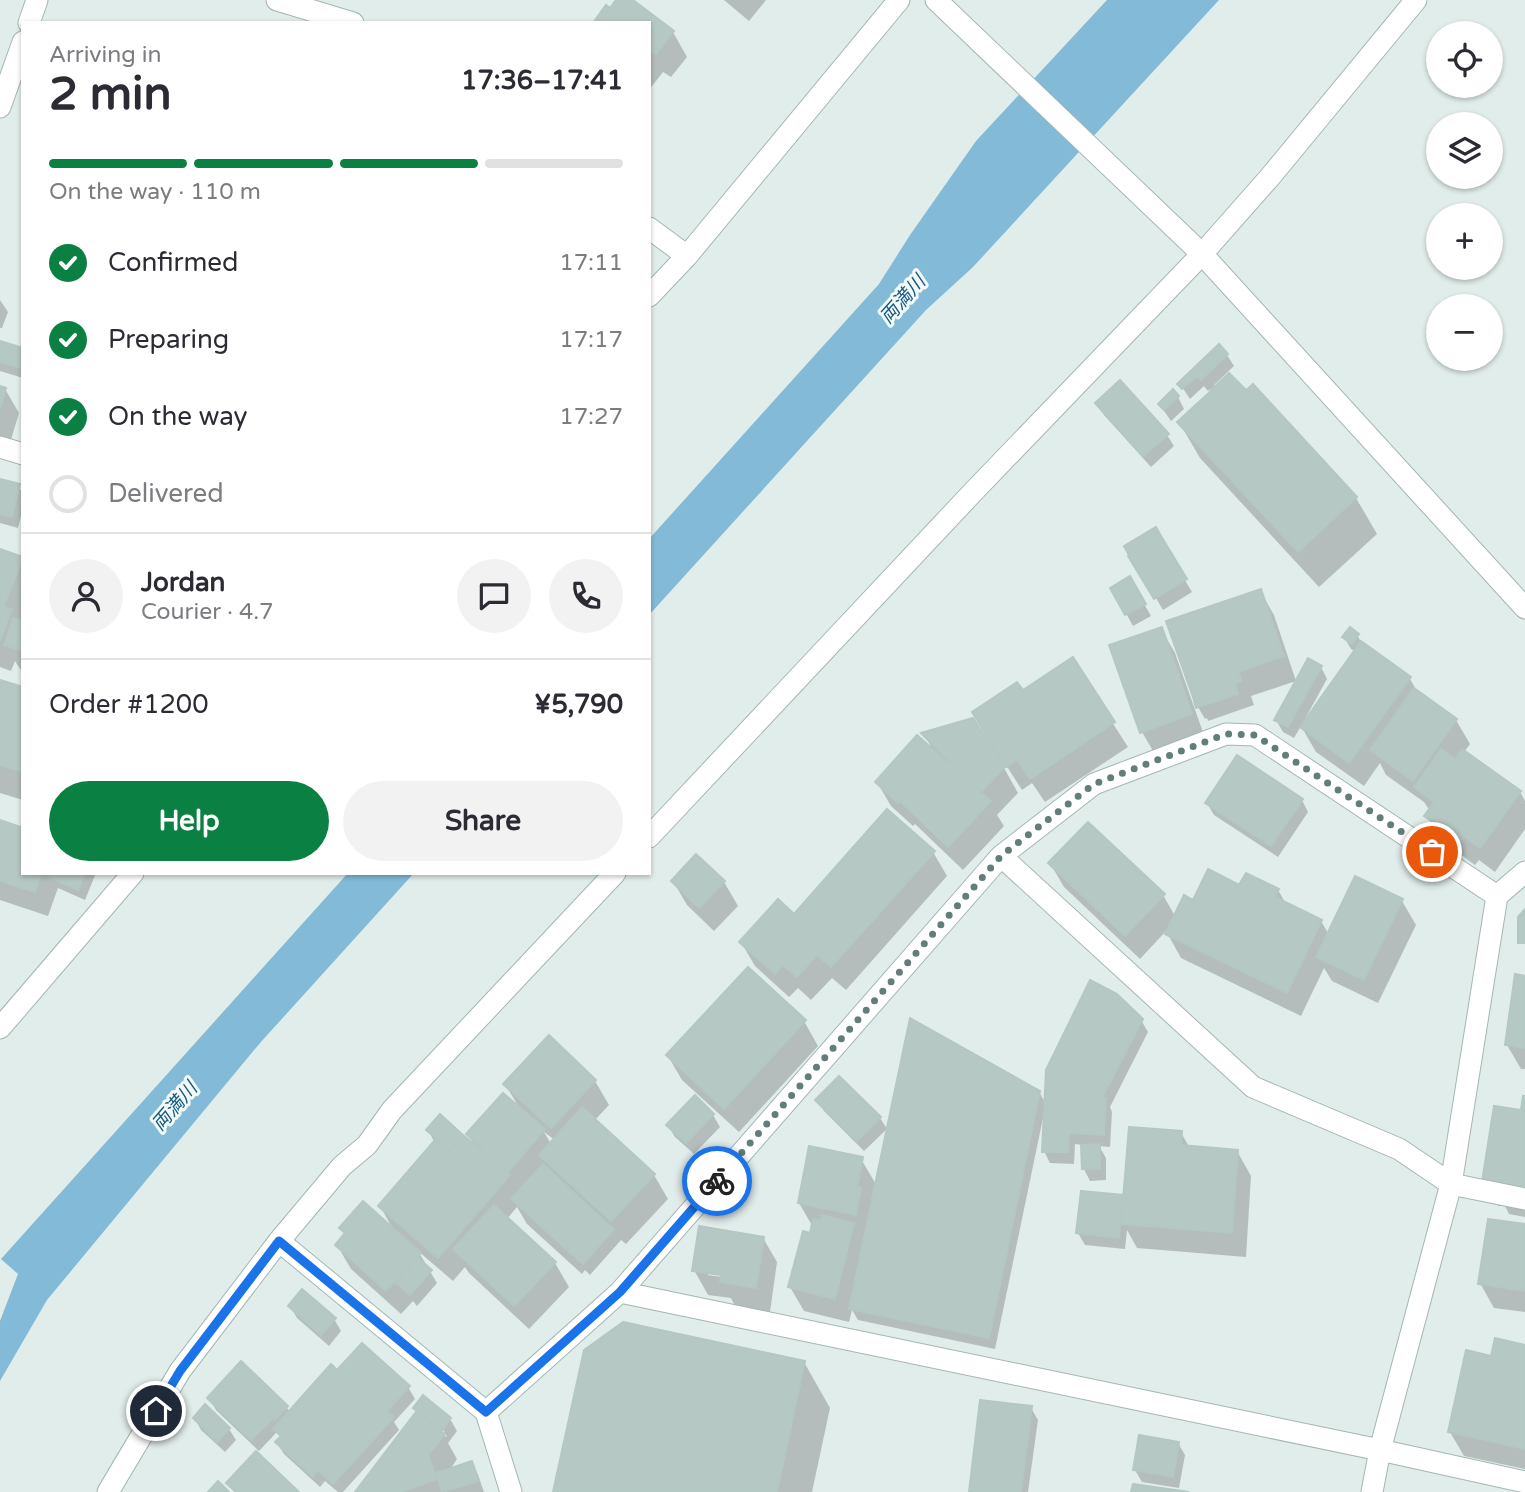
<!DOCTYPE html>
<html lang="en">
<head>
<meta charset="utf-8">
<style>
  :root { --surface:#fff; --page:#f2f2f3; --text:#2b2b33; --muted:#7c7c81; --line:#e1e1e2; --accent:#0b8043 }
  body { margin:0; font-family:"Varela Round","Noto Sans JP",sans-serif; background:var(--page); color:var(--text); height:100vh; display:flex; flex-direction:column; font-size:26px; white-space:nowrap }
  * { box-sizing:border-box; margin:0 }
  p { font-size:23px; color:var(--muted) }
  .icon { flex:none; width:38px; height:38px; fill:none; stroke:currentColor; stroke-width:2; stroke-linecap:round; stroke-linejoin:round }
  .map { position:relative; flex:1; overflow:hidden }
  .details { position:absolute; left:21px; top:21px; width:630px; height:854px; display:flex; flex-direction:column; background:var(--surface); border-radius:0px; box-shadow:0 2px 5px #0004 }
  .details>* { flex:none }
  .tools { position:absolute; left:1426px; top:21px; display:grid; gap:14px }
  .tools a { display:grid; place-items:center; width:77px; height:77px; border-radius:50%; background:var(--surface); box-shadow:0 2px 5px #0004; font-size:35px }
  .pin { position:absolute; display:grid; place-items:center; width:60px; height:60px; color:#fff; margin:-30px; border:4px solid #fff; border-radius:50%; box-shadow:0 2px 7px #0007 }
  .courier { position:absolute; display:grid; place-items:center; width:70px; height:70px; margin:-35px; border:5px solid #1a73e8; border-radius:50%; background:#fff; color:#222; box-shadow:0 2px 9px #0007 }
  .summary em { font-style:normal; font-weight:800 }
  .summary div { display:flex; flex-direction:column-reverse }
  .summary { display:flex; align-items:center; justify-content:space-between; height:119px; padding:0 28px }
  h1 { font-size:46px; font-weight:800; line-height:52px }
  .bar { display:grid; grid-template-columns:repeat(4,1fr); gap:10px 7px; align-content:center; height:84px; padding:0 28px }
  .bar i { height:9px; border-radius:5px; background:var(--line) }
  .bar .active { background:var(--accent) }
  .bar p { grid-column:span 4 }
  .line { display:flex; align-items:center; gap:18px; padding:0 28px; border-top:2px solid var(--line) }
  .line div { flex:1 }
  .round { display:grid; place-items:center; flex:none; width:74px; height:74px; border-radius:37px; background:var(--page) }
  ol { padding:0 28px; list-style:none }
  li { display:flex; align-items:center; gap:21px; height:77px }
  li p { margin-inline-start:auto }
  li .icon { padding:7px; border-radius:50%; background:var(--accent); color:#fff; stroke-width:4 }
  li:last-child { color:var(--muted) }
  li i { width:38px; height:38px; border:4px solid var(--line); border-radius:50% }
  .button { display:flex; gap:14px; margin-top:auto; padding:14px 28px }
  .button a { flex:1; height:80px; border-radius:42px; background:var(--accent); color:#fff; font-size:28px; font-weight:800; line-height:80px; text-align:center }
  .button a+a { background:var(--page); color:var(--text) }
  .map>svg:first-child { display:block }
  .water { fill:#83bad8 }
  .shadow { fill:#0003; fill-rule:evenodd }
  .building { fill:#b6c8c4; stroke:#b3c7c3; stroke-width:2 }
  .lines { fill:none; stroke-linecap:round; stroke-linejoin:round }
  .minor-casing { stroke:#a3b6b3; stroke-width:23 }
  .minor { stroke:#fff; stroke-width:21 }
  .done { stroke:#637d7a; stroke-width:7; stroke-dasharray:0 12.6 }
  .route { stroke:#1a73e8; stroke-width:9 }
  .labels { text-anchor:middle; stroke-width:6; stroke-linejoin:round; paint-order:stroke }
  .water-label { font-size:19px; font-style:italic; fill:#135a82; stroke:#f2f9f7 }
</style>
</head>
<body>
<div class="map">
<svg width="1525" height="1492" viewBox="0 0 1525 1492">
  <rect width="100%" height="100%" fill="#e1edea"/>
  <path class="water" d="M1107 0H1219L973 267 926 310 649 615V539L879 284 910 235 976 141Z
    M348 873H414L260 1043 47 1300 0 1381V1321L18 1274 1 1259Z"/>
  <path class="shadow" d="M618 0H631L673 32 687 57 671 77 663 72 649 90V23L610 11Z
    M724 0H766L749 21Z
    M0 300 8 312 2 328H0Z
    M0 343 23 350V378L0 371Z
    M1227 355 1234 366 1214 385 1216 387 1229 375 1246 393 1252 387 1356 498 1377 534 1319 587 1200 458 1179 422 1212 392 1210 389 1208 391 1204 386 1190 399 1180 384Z
    M0 388 5 389 19 413 7 453 0 451Z
    M1178 397 1184 409 1171 421 1160 405Z
    M1097 404 1167 435 1174 446 1151 467 1104 415Z
    M0 481 18 486 23 493V508L18 528 0 523Z
    M1155 530 1192 592 1163 610 1126 547Z
    M0 551 21 558 23 560V670L20 669 15 661 11 671 0 667Z
    M1130 579 1151 616 1133 626 1112 588Z
    M1260 591 1274 615 1296 681 1251 696 1254 705 1208 721 1207 718 1205 719 1198 707Z
    M1161 629 1175 653 1205 738 1156 756 1142 732Z
    M1357 635 1363 645 1410 679 1418 693 1456 720 1470 744 1464 752 1520 792 1525 801V829L1495 872 1479 860 1475 865 1441 840 1427 816 1430 811 1424 802 1386 775 1380 763 1364 786 1316 752 1301 726 1294 738 1283 732 1276 720 1321 667 1327 679 1306 717 1308 718 1356 652 1351 649 1344 637Z
    M1072 660 1128 747 1045 802 1032 783 1022 790 988 737 1022 692Z
    M0 682 23 689V800L0 793Z
    M924 734 1004 768 1018 793 997 815 1004 826 963 870 915 824 913 826 891 806 877 782 934 752Z
    M1302 800 1308 812 1278 857 1214 815 1207 803Z
    M0 822 23 873H96L85 900 58 888 48 916 0 900Z
    M933 852 947 876 846 990 832 978 811 1000 798 988 789 997 755 966 741 942 794 916Z
    M1050 863 1163 895 1175 916 1194 902 1240 887 1278 890 1286 904 1321 921 1329 935 1402 901 1416 925 1378 1003 1332 981 1324 968 1301 1016 1181 958 1166 931 1140 959 1064 887Z
    M673 881 724 882 738 906 714 931 687 905Z
    M1525 977V1069H1521L1507 1045Z
    M1091 983 1141 1020 1148 1032 1110 1107 1112 1112 1110 1147 1099 1146 1106 1158V1180L1090 1181 1084 1169 1082 1145 1075 1144 1074 1164 1050 1163 1044 1151 1045 1118H1043L995 1349 858 1320 852 1310 849 1322 804 1311 790 1287 813 1227 799 1203 861 1159 877 1186 1039 1092 1046 1104 1047 1071Z
    M804 1021 818 1046 739 1132 682 1080 668 1056Z
    M595 1081 609 1105 594 1121 654 1175 668 1199 626 1244 621 1240 590 1275 585 1270 582 1274 527 1224 517 1207 507 1219 555 1263 569 1287 529 1329 469 1273 465 1267 453 1281 418 1251 437 1283 417 1306 413 1301 401 1314 351 1269 337 1245 345 1235 341 1228 394 1231 380 1206 435 1143 428 1130 440 1117 475 1147 468 1134 520 1109 505 1084ZM544 1132 555 1140 551 1144Z
    M1525 1098V1217L1509 1214 1505 1206H1498L1484 1181 1522 1112Z
    M817 1100 880 1118 887 1129 864 1151 824 1111Z
    M713 1115 720 1127 694 1154 675 1137 668 1125Z
    M1181 1133 1190 1148 1237 1151 1251 1176 1246 1257 1137 1248 1127 1230 1125 1249 1085 1245 1078 1233 1122 1197 1124 1202Z
    M1525 1226V1312L1494 1308 1480 1283Z
    M763 1238 777 1262 770 1312 735 1306 731 1298 708 1295 694 1270ZM708 1271 730 1274 729 1278 708 1275Z
    M290 1306 334 1319 341 1331 329 1346 297 1318Z
    M1525 1346V1469L1464 1456 1450 1432 1492 1358Z
    M804 1362 830 1408 812 1492H555Z
    M241 1364 287 1408 290 1412 338 1372 408 1387 415 1399 394 1422 399 1430 343 1492H338L325 1481 320 1487 284 1454 277 1443 281 1439 277 1432 259 1451 216 1410 209 1398Z
    M415 1408 450 1419 457 1431 448 1443 457 1459 449 1471 472 1463 478 1475 484 1492H357L418 1412ZM439 1422 447 1437 442 1434 436 1424Z
    M1031 1408 1038 1420 1028 1492H970Z
    M195 1419 229 1429 236 1440 225 1452 201 1430Z
    M1178 1443 1185 1455 1179 1488 1142 1482 1135 1470Z"/>
  <path class="building" d="M616 0H633L674 31 656 54 649 49V23H593L606 5 610 8Z
    M0 341 23 348V361L21 368 0 362Z
    M1219 344 1228 354 1201 380 1197 376 1182 389 1177 384Z
    M1229 373 1246 390 1226 409 1210 391Z
    M1120 380 1169 434 1143 456 1095 403Z
    M1253 384 1357 497 1298 552 1177 422 1210 392 1226 409Z
    M0 386 6 388 0 409Z
    M1173 389 1179 396 1164 410 1158 404Z
    M0 479 20 484 12 517 0 514Z
    M1156 527 1161 536 1129 555 1124 546Z
    M1161 536 1187 579 1154 599 1128 556Z
    M0 549 23 557 4 607 12 609 0 641Z
    M1130 576 1146 604 1125 615 1110 588Z
    M1261 589 1284 656 1238 672 1242 681 1193 697 1166 621Z
    M23 616V651L4 645 13 618 21 620Z
    M1162 627 1192 714 1140 733 1109 645Z
    M1350 627 1359 634 1352 644 1342 637Z
    M1361 641 1411 677 1349 763 1300 727Z
    M1073 657 1115 722 1030 779 1017 760 1007 767 972 712 1017 682 1023 690Z
    M1308 658 1322 666 1288 727 1274 720Z
    M0 680 23 687V772L0 765Z
    M1235 683 1238 694 1196 708 1193 697Z
    M1414 688 1457 719 1413 781 1370 750Z
    M973 718 1005 767 981 792 921 733Z
    M917 735 991 801 948 847 900 801 898 803 875 782Z
    M1441 749 1456 759 1462 749 1521 791 1480 848 1465 837 1461 842 1424 816 1434 802 1414 787Z
    M1237 755 1303 799 1271 846 1205 803Z
    M887 809 935 851 831 967 817 955 797 977 783 965 775 974 739 942 778 899 794 914Z
    M0 820 23 828V873H41L35 892 0 881Z
    M1088 822 1165 894 1125 936 1048 863Z
    M696 854 725 881 699 908 671 881Z
    M1208 869 1239 885 1246 873 1279 889 1275 897 1322 920 1287 993 1165 934 1184 895 1193 900Z
    M51 873H85L78 890 49 877Z
    M1355 876 1403 899 1364 980 1316 957Z
    M1525 909V943H1518V917Z
    M748 967 806 1020 724 1109 666 1055Z
    M1515 974 1525 976V1048L1505 1045Z
    M1090 980 1117 994 1143 1019 1103 1096 1046 1070Z
    M910 1018 1040 1091 989 1338 849 1309Z
    M549 1035 596 1080 551 1128 503 1084Z
    M1046 1070 1106 1098 1104 1135 1069 1133 1068 1152H1042Z
    M839 1076 881 1117 857 1141 815 1100Z
    M503 1093 545 1129 508 1172 466 1134Z
    M695 1095 714 1114 686 1143 666 1125Z
    M1523 1096H1525V1195L1482 1182 1494 1106 1521 1110Z
    M582 1107 655 1174 611 1221 539 1155Z
    M440 1114 463 1135 450 1150 426 1130Z
    M1129 1127 1182 1131 1181 1145 1238 1150 1232 1233 1121 1224Z
    M463 1135 510 1175 438 1258 378 1206 435 1140 449 1152Z
    M1100 1144V1169H1082L1081 1145Z
    M809 1146 863 1157 857 1187 861 1188 856 1215 798 1203Z
    M543 1164 599 1216 568 1251 511 1199Z
    M1081 1191 1123 1195 1119 1238 1076 1233Z
    M363 1201 421 1253 386 1291 335 1245 345 1233 339 1228Z
    M494 1205 556 1262 514 1306 453 1249Z
    M822 1215 854 1223 835 1299 788 1287 803 1231 810 1233 813 1219 821 1221Z
    M599 1216 614 1229 583 1264 568 1251Z
    M1488 1219 1525 1224V1291L1478 1284Z
    M699 1226 764 1237 756 1288 720 1282 721 1275 692 1271Z
    M418 1258 432 1270 410 1295 396 1283Z
    M302 1289 336 1318 321 1335 288 1306Z
    M623 1322 805 1361 777 1492H553L584 1350Z
    M1495 1338 1525 1345V1449L1448 1432 1466 1350 1491 1356Z
    M362 1343 410 1386 387 1411 394 1417 333 1484 318 1470 313 1477 275 1442 281 1436 273 1429 331 1364 337 1370Z
    M241 1361 288 1406 275 1420 273 1418 251 1440 207 1398Z
    M423 1395 451 1418 442 1431 413 1408Z
    M980 1400 1032 1406 1021 1492H969Z
    M205 1404 230 1428 217 1442 193 1418Z
    M416 1412 445 1434 428 1455 437 1479 401 1492H355Z
    M1139 1435 1179 1442 1173 1477 1133 1470Z
    M256 1451 299 1492H236L226 1483Z
    M472 1461 479 1481 442 1492 436 1473Z
    M218 1481 229 1492H208Z
    M1133 1484 1189 1492H1131Z"/>
  <g class="lines">
    <g class="minor-casing">
      <path id="minor" d="M277 0 353 23
        M936 0 1202 254 1525 608
        M29 23 37 0
        M0 107 23 42
        M649 228 687 256
        M649 296 687 256 899 0
        M0 447 23 454
        M649 837 973 492 1202 254 1270 177 1416 0
        M1001 856 1253 1087 1399 1149 1451 1184 1525 1199
        M0 1028 133 873
        M279 1241 486 1412 511 1492
        M620 1292 1380 1450 1525 1482
        M486 1412 620 1292 1001 856 1094 784 1226 734 1255 735 1497 896
        M108 1492 180 1371 279 1241 342 1166 367 1145 392 1110 615 873
        M1372 1492 1380 1450 1451 1184 1497 896 1525 872"/>
    </g>
    <use href="#minor" class="minor"/>
  </g>
  <g class="lines">
    <path class="done" d="M717 1181 1001 856 1094 784 1226 734 1255 735 1432 852"/>
    <path class="route" d="M156 1411 180 1371 279 1241 486 1412 620 1292 717 1181"/>
  </g>
  <g class="labels">
    <g class="water-label">
      <text transform="translate(902 299) rotate(-48)" y="7">両満川</text>
      <text transform="translate(174 1106) rotate(-49)" y="7">両満川</text>
    </g>
  </g>
</svg>
<div class="tools">
<a><svg class="icon" aria-label="locate" viewBox="0 0 24 24"><circle cx="12" cy="12" r="6"/><path d="M12 2v4M12 18v4M2 12h4M18 12h4"/></svg></a>
<a><svg class="icon" aria-label="layers" viewBox="0 0 24 24"><path d="M12 4l9 5-9 5-9-5zM3 14l9 5 9-5"/></svg></a>
<a>+</a>
<a>−</a>
</div>
<div class="pin" style="left:1432px;top:852px;background:#ea580c"><svg class="icon" aria-label="bag" viewBox="0 0 24 24"><path d="M5 8h14l-1 12H6zM9 8a3 3 0 0 1 6 0"/></svg></div>
<div class="pin" style="left:156px;top:1411px;background:#1f2937"><svg class="icon" aria-label="home" viewBox="0 0 24 24"><path d="M3 11l9-7 9 7M6 9v11h12V9"/></svg></div>
<div class="courier" style="left:717px;top:1181px"><svg class="icon" aria-label="bike" viewBox="0 0 24 24"><circle cx="6" cy="16" r="4"/><circle cx="18" cy="16" r="4"/><path d="M6 16l4-8h5l3 8M10 8l3 8H6M13 5h3"/></svg></div>
<section class="details">
<div class="summary"><div><h1>2 min</h1><p>Arriving in</p></div><em>17:36–17:41</em></div>
<div class="bar"><i class="active"></i><i class="active"></i><i class="active"></i><i></i><p>On the way · 110 m</p></div>
<ol>
<li><svg class="icon" aria-label="check" viewBox="0 0 24 24"><path d="M5 12l5 5 9-10"/></svg>Confirmed<p>17:11</p></li>
<li><svg class="icon" aria-label="check" viewBox="0 0 24 24"><path d="M5 12l5 5 9-10"/></svg>Preparing<p>17:17</p></li>
<li><svg class="icon" aria-label="check" viewBox="0 0 24 24"><path d="M5 12l5 5 9-10"/></svg>On the way<p>17:27</p></li>
<li><i></i>Delivered</li>
</ol>
<div class="line" style="height:126px"><a class="round"><svg class="icon" aria-label="person" viewBox="0 0 24 24"><circle cx="12" cy="8" r="4"/><path d="M4 21q1-7 8-7t8 7"/></svg></a><div><b>Jordan</b><p>Courier · 4.7</p></div><a class="round"><svg class="icon" aria-label="chat" viewBox="0 0 24 24"><path d="M4 5h16v11H9l-5 4z"/></svg></a><a class="round"><svg class="icon" aria-label="phone" viewBox="0 0 24 24"><path d="M5 4h4l2 5-3 2q2 4 5 5l2-3 5 2v4C11 20 4 13 5 4z"/></svg></a></div>
<div class="line" style="height:91px"><div>Order #1200</div><b>¥5,790</b></div>
<div class="button"><a>Help</a><a>Share</a></div>
</section>
</div>
</body>
</html>
